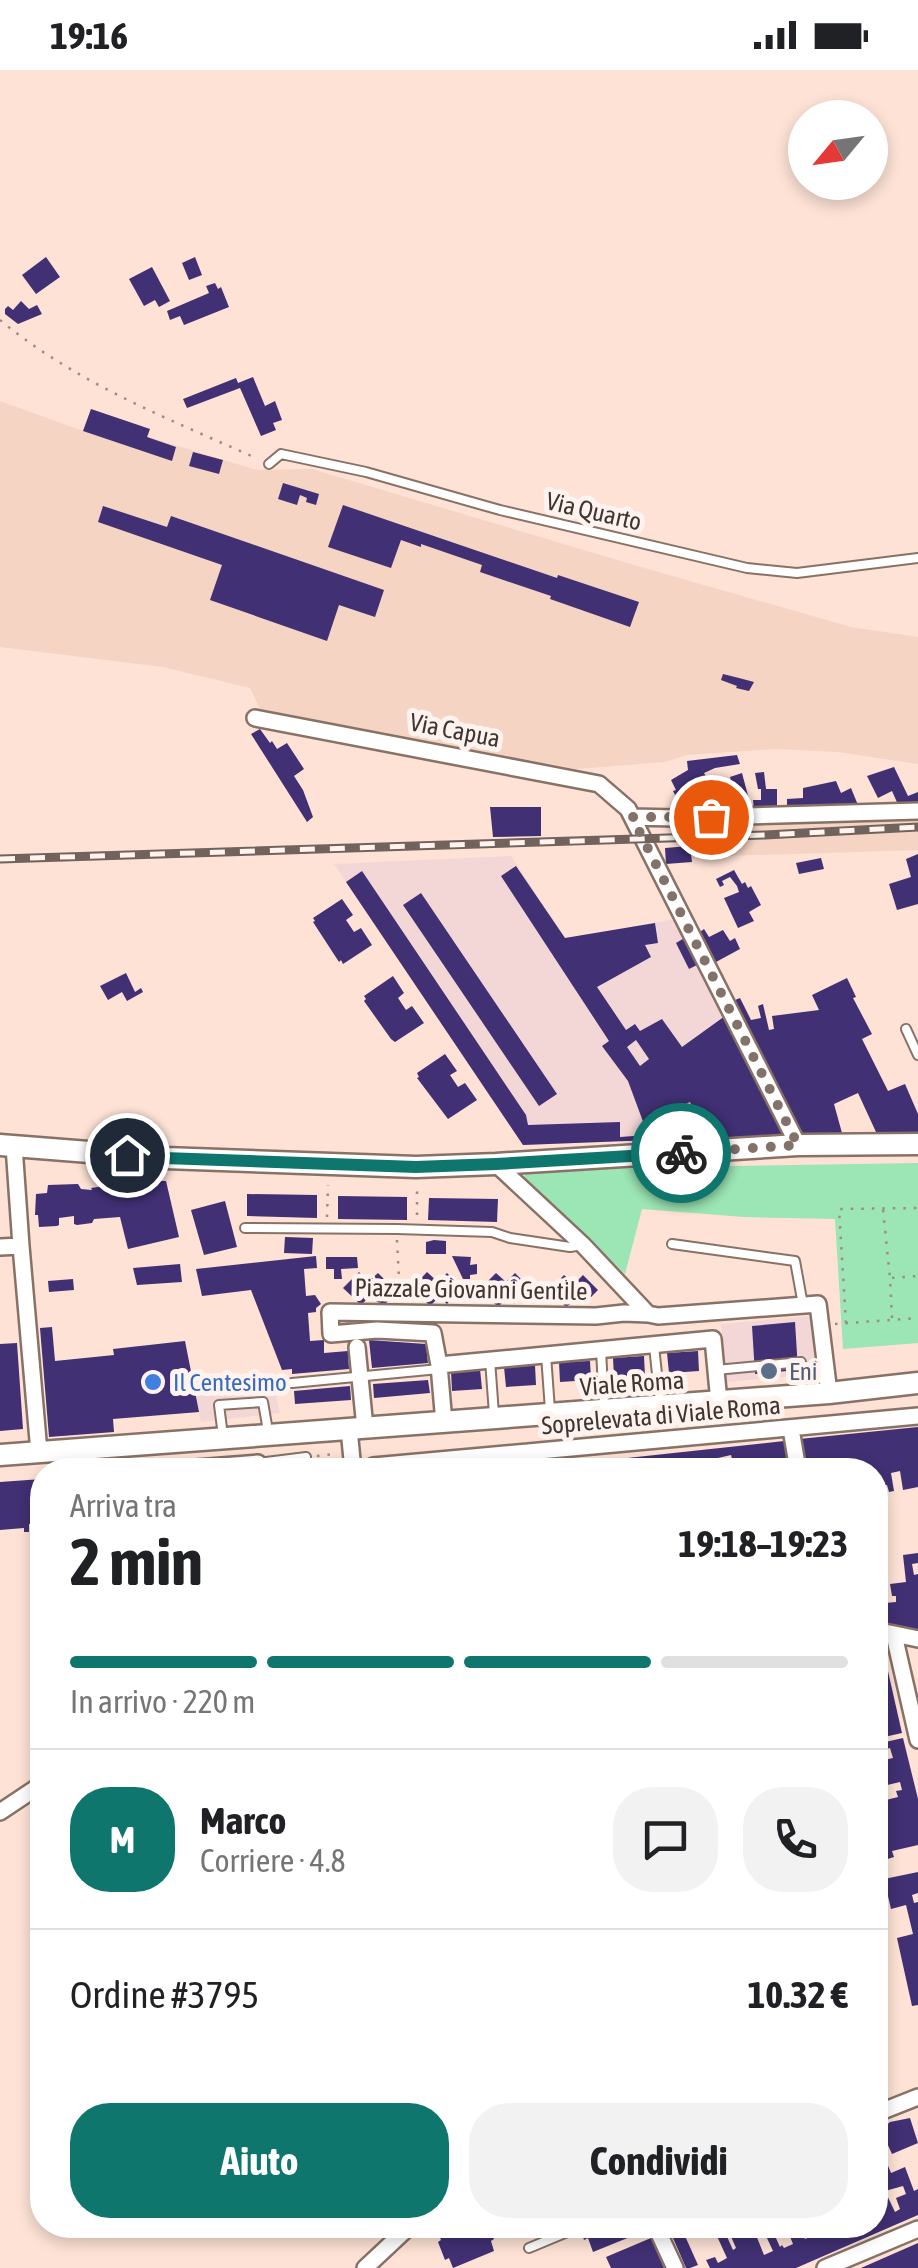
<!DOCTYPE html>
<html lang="it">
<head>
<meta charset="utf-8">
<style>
  :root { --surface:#fff; --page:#f2f2f2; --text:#202124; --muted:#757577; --line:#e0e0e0; --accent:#0f766e }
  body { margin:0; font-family:"Asap Condensed",sans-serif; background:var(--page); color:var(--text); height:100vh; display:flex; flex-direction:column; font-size:38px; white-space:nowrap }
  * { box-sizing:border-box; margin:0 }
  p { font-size:32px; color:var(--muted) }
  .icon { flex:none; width:55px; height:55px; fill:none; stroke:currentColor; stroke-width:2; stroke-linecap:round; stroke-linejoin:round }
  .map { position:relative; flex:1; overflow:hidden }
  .panel { position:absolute; left:30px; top:1388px; width:858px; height:780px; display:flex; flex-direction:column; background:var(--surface); border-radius:40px; box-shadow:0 5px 15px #0003 }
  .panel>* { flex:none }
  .needle { width:65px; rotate:241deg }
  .buttons { position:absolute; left:788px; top:30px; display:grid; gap:20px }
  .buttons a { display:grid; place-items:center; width:100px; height:100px; border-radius:50%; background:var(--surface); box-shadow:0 5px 15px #0003; font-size:50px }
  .pin { position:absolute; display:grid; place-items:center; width:85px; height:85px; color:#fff; margin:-42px; border:5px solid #fff; border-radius:50%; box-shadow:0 2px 10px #0007 }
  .courier { position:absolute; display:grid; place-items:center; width:100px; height:100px; margin:-50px; border:8px solid #0f766e; border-radius:50%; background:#fff; color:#222; box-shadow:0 2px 12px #0007 }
  .overview em { font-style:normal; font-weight:700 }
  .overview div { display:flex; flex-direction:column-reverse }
  .overview { display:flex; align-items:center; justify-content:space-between; height:170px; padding:0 40px }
  h1 { font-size:65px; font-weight:700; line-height:75px }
  .bar { display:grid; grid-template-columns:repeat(4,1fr); gap:15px 10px; align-content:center; height:120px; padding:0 40px }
  .bar i { height:12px; border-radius:8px; background:var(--line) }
  .bar .current { background:var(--accent) }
  .bar p { grid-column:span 4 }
  .line { display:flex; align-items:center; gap:25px; padding:0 40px; border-top:2px solid var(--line) }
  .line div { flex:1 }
  .round { display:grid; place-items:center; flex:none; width:105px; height:105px; border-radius:40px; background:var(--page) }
  .cta { display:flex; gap:20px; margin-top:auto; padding:20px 40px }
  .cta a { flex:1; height:115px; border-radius:40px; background:var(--accent); color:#fff; font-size:40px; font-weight:700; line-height:115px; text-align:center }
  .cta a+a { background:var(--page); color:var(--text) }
  .status { display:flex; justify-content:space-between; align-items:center; height:70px; padding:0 50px; background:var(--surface); direction:ltr }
  .status svg { height:28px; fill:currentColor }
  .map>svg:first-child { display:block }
  .commercial { fill:#f2d7d6 }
  .built { fill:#f5d4c3 }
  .green { fill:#9ce5b4 }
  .building { fill:#413073; fill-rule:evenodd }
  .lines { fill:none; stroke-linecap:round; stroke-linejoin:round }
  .lane-casing { stroke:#887165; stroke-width:12 }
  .street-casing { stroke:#887165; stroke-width:20 }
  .secondary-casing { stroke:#887165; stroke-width:25 }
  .path { stroke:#9e8c83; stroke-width:2.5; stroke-dasharray:2.5 8; stroke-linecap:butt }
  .lane { stroke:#fff; stroke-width:8 }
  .street { stroke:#fff; stroke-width:15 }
  .secondary { stroke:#fff; stroke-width:20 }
  .rail-casing { stroke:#71625b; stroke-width:9 }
  .rail { stroke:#fef3ee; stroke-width:5; stroke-dasharray:15; stroke-linecap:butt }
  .done { stroke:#82726a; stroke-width:10; stroke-dasharray:0 18 }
  .route { stroke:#0f766e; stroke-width:12 }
  .service-dot { fill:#5c6f8a; stroke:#fef3ee; stroke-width:4 }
  .shop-dot { fill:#3f7fe0; stroke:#fef3ee; stroke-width:4 }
  .labels { text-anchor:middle; stroke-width:10; stroke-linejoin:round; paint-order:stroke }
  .street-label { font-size:25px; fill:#403631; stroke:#fef3ee }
  .service-label { font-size:25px; fill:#4e5e75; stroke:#fef3ee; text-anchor:start }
  .shop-label { font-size:25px; fill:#366cbe; stroke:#fef3ee; text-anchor:start }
</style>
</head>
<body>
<div class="status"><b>19:16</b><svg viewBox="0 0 49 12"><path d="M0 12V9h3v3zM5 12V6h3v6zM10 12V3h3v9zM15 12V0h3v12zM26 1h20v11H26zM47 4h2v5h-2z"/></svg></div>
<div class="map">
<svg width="918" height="2198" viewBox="0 0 918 2198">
  <rect width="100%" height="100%" fill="#fde2d5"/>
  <path class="commercial" d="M511 786 565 868 676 849 783 1065 523 1075 334 794Z
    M810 1246 817 1304 727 1312 721 1254Z
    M274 1318 280 1343 201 1352 195 1324Z"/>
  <path class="built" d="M0 331 83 361 91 339 150 359 148 367 257 400 312 399 641 497 851 557 918 567V694L838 682 775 679 687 685 665 692 577 699 261 641 250 618 163 597 0 577Z
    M918 747V780L694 787 692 753Z"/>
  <path class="green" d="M918 1093V1273L843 1279 835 1149 744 1147 642 1139 625 1204 524 1108 525 1103 531 1099Z"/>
  <path class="building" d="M46 187 60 207 36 224 22 205Z
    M195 187 202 205 189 210 182 193Z
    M152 197 170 231 159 237 155 230 144 236 129 209Z
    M215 213 218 219 221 217 229 237 184 255 180 246 170 250 167 241 209 223 206 216Z
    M21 231 29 239 37 235 42 244 18 254 5 244V239L8 236 13 240Z
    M253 307 265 336 275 331 282 350 273 353 276 360 261 366 240 318 187 338 183 329 236 308 238 313Z
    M91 339 150 359 147 367 176 377 172 391 83 361Z
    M193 382 223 390 219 404 189 396Z
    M283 413 319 424 316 435 306 432 307 428 300 425 297 435 278 429Z
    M343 435 557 508 558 505 639 532 630 557 550 529 551 526 480 502 482 495 421 474V477L401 470 391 498 328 477Z
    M103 436 167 457 171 446 384 520 375 547 339 535 327 571 210 530 222 495 98 452Z
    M723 604 739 608 754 612 749 621 736 618 737 616 721 610Z
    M260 659 270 673 272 671 277 679 287 673 304 699 294 706 303 720 313 747 307 752 251 664Z
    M737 685 740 694 715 698 704 703 720 730 728 726 725 716 732 714 730 707 742 703 751 737 711 742 706 733 698 737 697 741 690 736 679 740 680 734 673 721 676 720 671 710 688 700 687 691Z
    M894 697 908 726 918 722V739H900L892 721 878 728 867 706Z
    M764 702 766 719H777V740L754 741 753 730H761V719H758L755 703Z
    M836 711 841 723 851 718 860 740 787 739V729L803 728V718Z
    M490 737H541V766L493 767Z
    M690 776 692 792 666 794 665 778Z
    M918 784V834L897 840 889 814 911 807 906 789Z
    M821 788 824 799 799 804 796 793Z
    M516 796 565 868 655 853 658 873 645 875 651 887 597 917 626 960 635 954 640 961 662 949 682 977 725 946 783 1065 523 1075 346 812 362 801 526 1045 528 1055 620 1052V1067L648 1065 628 1011 602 976 609 971 501 806ZM636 970 649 989 640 996 627 977ZM690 1032 694 1041 698 1039 707 1057 695 1063 683 1064 674 1040Z
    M734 800 742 814 745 812 748 818 751 816 761 835 749 842 754 851 738 858 724 828 739 822 737 816 730 807 722 811 724 815 720 817 716 809Z
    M421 823 557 1024 539 1036 403 835Z
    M342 829 353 845 346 850 354 862 361 858 372 875 343 894 341 890 339 892 313 852 315 851 313 848Z
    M704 859 709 867 723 860 730 871 735 868 740 879 716 892 700 862Z
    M686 867 699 894 689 899 676 873Z
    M126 903 135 922 141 918 143 922 127 931 122 922 108 930 100 916Z
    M393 906 404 923 398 928 406 940 412 936 424 953 395 972 391 969 364 931 366 929 364 926Z
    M847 908 856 927 853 928 872 964 862 969 888 1021 905 1014 918 1044V1064L876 1062 858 1023 834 1034 842 1063 801 1064 735 930 740 928 751 950 761 948 758 936 763 934 769 960 774 959 772 946 819 940 812 925Z
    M445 984 457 1001 450 1005 458 1017 465 1013 477 1030 448 1049 417 1008 419 1007 417 1003Z
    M113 1110 166 1111 179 1167 128 1179 120 1147 94 1149 92 1153 77 1155 74 1154V1146L59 1148V1155L57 1156 39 1157 38 1145H35L36 1124 47 1123 48 1115 78 1114 81 1119 92 1120 91 1118 112 1115Z
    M247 1124 317 1125V1148L247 1146Z
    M338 1126 407 1127V1150L338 1149Z
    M429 1128 498 1129 497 1152 428 1150Z
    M225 1131 237 1177 204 1185 191 1140Z
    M285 1167 313 1168 312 1184 284 1183Z
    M434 1170 446 1171V1184H426V1172Z
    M316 1186 317 1198 304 1199 306 1226 315 1225 321 1234 316 1238V1242L308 1243 310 1271 324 1270V1283L348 1281 349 1299 292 1304V1299L282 1300 251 1220 202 1226 196 1199Z
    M452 1186 471 1187 470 1195 477 1194V1204L470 1205V1209H463Z
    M326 1187H357L358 1198 341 1199 342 1209H334V1199H326Z
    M180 1194 182 1212 137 1215 133 1198Z
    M359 1202 368 1212 378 1203 397 1222 385 1234 377 1232 370 1226 361 1235 343 1218Z
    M427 1202 438 1212 447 1203 462 1218 447 1234 439 1227 430 1236 412 1218Z
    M496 1203 506 1212 515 1203 530 1218 514 1234 508 1227 498 1237 480 1219Z
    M564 1205 574 1214 583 1205 598 1220 583 1235 576 1229 566 1237 549 1220Z
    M73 1209 74 1220 49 1222 48 1211Z
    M795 1252 798 1300 755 1304 752 1256Z
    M52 1257 55 1291 114 1285 113 1279 185 1271 199 1342 113 1349 114 1362 49 1367 40 1258Z
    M369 1270 426 1274 428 1293 372 1298Z
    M17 1273 23 1359 0 1361V1274Z
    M698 1281 699 1301 669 1303 667 1283Z
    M644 1286 645 1306 614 1308 613 1288Z
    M590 1291 591 1310 560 1312 559 1292Z
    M535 1295 536 1315 506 1317 504 1297Z
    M480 1299 482 1319 452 1321 451 1301Z
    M428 1310 430 1323 374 1328 373 1314Z
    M350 1316 351 1330 295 1334 294 1321Z
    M918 1357V1417L903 1420 900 1401 891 1403 894 1421 889 1422 887 1415 878 1416 875 1400H805L799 1369Z
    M784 1371 789 1400H735L731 1385 718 1388 721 1400H545L544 1397Z
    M42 1409V1461H38V1453L29 1454V1462H24V1458L0 1460V1412Z
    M918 1483V1493L912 1494 914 1505 918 1504V1563L875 1553V1522L885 1524V1533L896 1532V1526H892L890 1514 906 1512 903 1485Z
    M875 1564 880 1566 902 1663 875 1669Z
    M903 1668 918 1729V1775L892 1781 894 1787 881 1791 875 1764V1718L881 1716 886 1730 898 1727 896 1721 902 1720 900 1712 883 1716 879 1703 875 1704V1692L893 1688 890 1678 883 1680 881 1673Z
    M918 1802V1823L912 1825 914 1833 918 1832V1935L912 1936 897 1868 913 1864 906 1835 891 1839 884 1809Z
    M910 2048 918 2073 892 2084 881 2060 890 2052Z
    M875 2064 891 2103 905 2097 914 2121 918 2119V2145L796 2198H710L706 2190 715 2187 718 2193 727 2188 716 2164 724 2160 733 2180 736 2178 726 2155H752L764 2185 773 2181 761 2155H770L780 2177 782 2175 784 2178 793 2174 787 2159 777 2163 774 2155H799L805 2169 823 2161 820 2155H829L831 2158 837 2155H875V2138L881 2135 875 2122V2092L878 2091 875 2084ZM903 2116 906 2124 896 2128 900 2139 895 2142 885 2121Z
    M460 2155H488L494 2169 491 2171 494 2181 453 2198 449 2188 445 2190 438 2172 441 2170 438 2163Z
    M579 2155H626L630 2167 593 2182 588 2168 584 2170Z
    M681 2157 698 2195 690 2198H686L670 2161Z
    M651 2168 664 2198H611L606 2187Z
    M918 2173V2198H861L902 2180Z"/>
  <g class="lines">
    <g class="lane-casing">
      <path id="lane" d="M269 394 281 384 366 402 500 440 747 498 797 503 918 488
        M906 959 918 985
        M245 1158 397 1159 492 1162 510 1168 570 1177 583 1175
        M672 1174 795 1191 803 1235
        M654 1276 660 1332
        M601 1280 604 1336
        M546 1285 550 1340
        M490 1290 494 1344
        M716 1300 801 1292 802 1321
        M292 1313 439 1299
        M223 1366 219 1335 263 1332 268 1361
        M258 1393 306 1387
        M529 2178 565 2163 562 2155"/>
    </g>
    <g class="street-casing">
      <path id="street" d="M255 648 599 714 628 739 632 747 798 1075
        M632 747 676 748 918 741
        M14 1076 21 1176 39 1382
        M496 1094 583 1175 648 1244 658 1246 818 1234 829 1323
        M0 1177 21 1176
        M357 1277 365 1358
        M439 1295 713 1269 719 1332
        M444 1353 439 1295 433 1263 377 1260 331 1264 330 1242 596 1246 624 1243 648 1244
        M349 1359 353 1400
        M791 1359 798 1400
        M528 1382 918 1346
        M196 1400V1398L258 1393 259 1400
        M373 1400V1396L528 1382 531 1400
        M875 1560 918 1569
        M894 1565 918 1670
        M0 1742 42 1714
        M875 2044 918 2027
        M655 2155 675 2198
        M365 2198 411 2155
        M825 2198 918 2159"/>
    </g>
    <g class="secondary-casing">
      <path id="secondary" d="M0 1075 165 1088 416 1097 496 1094 798 1075 918 1074
        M0 1385 829 1323 918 1313"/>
    </g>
    <path class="path" d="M0 250C76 313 169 349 258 389
      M883 1140 890 1208
      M417 1145V1118
      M327 1147 328 1115
      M397 1170 399 1208
      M892 1248 890 1208 918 1206
      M846 1253 839 1139 918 1138
      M835 1254 918 1248
      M317 1386 334 1384"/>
    <use href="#lane" class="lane"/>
    <use href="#street" class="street"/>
    <use href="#secondary" class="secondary"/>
    <g class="rail-casing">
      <path id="rail" d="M0 789 765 765 918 757"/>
    </g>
    <use href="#rail" class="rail"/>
  </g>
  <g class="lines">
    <path class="done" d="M681 1083 798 1075 632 747H711"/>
    <path class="route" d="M127 1085 164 1088 416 1097 496 1094 681 1083"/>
  </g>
  <circle class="service-dot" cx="769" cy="1301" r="10"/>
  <circle class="shop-dot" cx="153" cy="1312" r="10"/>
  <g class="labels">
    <g class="street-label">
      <text transform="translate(594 441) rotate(13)" y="9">Via Quarto</text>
      <text transform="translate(455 660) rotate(11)" y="9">Via Capua</text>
      <text transform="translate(471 1219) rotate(1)" y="9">Piazzale Giovanni Gentile</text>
      <text transform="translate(632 1313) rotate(-4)" y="9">Viale Roma</text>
      <text transform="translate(661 1345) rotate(-5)" y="9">Soprelevata di Viale Roma</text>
    </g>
    <g class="service-label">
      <text x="789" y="1310">Eni</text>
    </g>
    <g class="shop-label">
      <text x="173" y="1321">Il Centesimo</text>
    </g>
  </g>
</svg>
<div class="buttons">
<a><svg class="needle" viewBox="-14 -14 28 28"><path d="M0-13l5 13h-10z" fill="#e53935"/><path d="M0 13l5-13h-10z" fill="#757577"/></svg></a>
</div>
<div class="pin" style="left:711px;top:747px;background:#ea580c"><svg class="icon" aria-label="bag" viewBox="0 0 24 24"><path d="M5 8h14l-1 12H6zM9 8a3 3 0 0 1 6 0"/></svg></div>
<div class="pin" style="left:127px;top:1085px;background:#1f2937"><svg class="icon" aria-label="home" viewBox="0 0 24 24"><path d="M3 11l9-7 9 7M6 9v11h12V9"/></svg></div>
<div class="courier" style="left:681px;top:1083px"><svg class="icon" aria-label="bike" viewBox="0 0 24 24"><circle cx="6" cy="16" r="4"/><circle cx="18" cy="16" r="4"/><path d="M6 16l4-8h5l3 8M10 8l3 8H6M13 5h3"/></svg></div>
<section class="panel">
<div class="overview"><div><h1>2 min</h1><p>Arriva tra</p></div><em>19:18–19:23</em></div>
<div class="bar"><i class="current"></i><i class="current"></i><i class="current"></i><i></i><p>In arrivo · 220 m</p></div>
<div class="line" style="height:180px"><b class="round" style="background:var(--accent);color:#fff">M</b><div><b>Marco</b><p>Corriere · 4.8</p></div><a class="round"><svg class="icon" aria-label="chat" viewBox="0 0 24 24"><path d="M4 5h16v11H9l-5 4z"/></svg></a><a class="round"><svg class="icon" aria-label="phone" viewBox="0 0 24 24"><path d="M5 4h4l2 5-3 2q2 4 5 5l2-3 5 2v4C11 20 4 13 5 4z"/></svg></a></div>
<div class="line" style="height:130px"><div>Ordine #3795</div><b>10.32 €</b></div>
<div class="cta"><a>Aiuto</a><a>Condividi</a></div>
</section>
</div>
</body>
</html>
